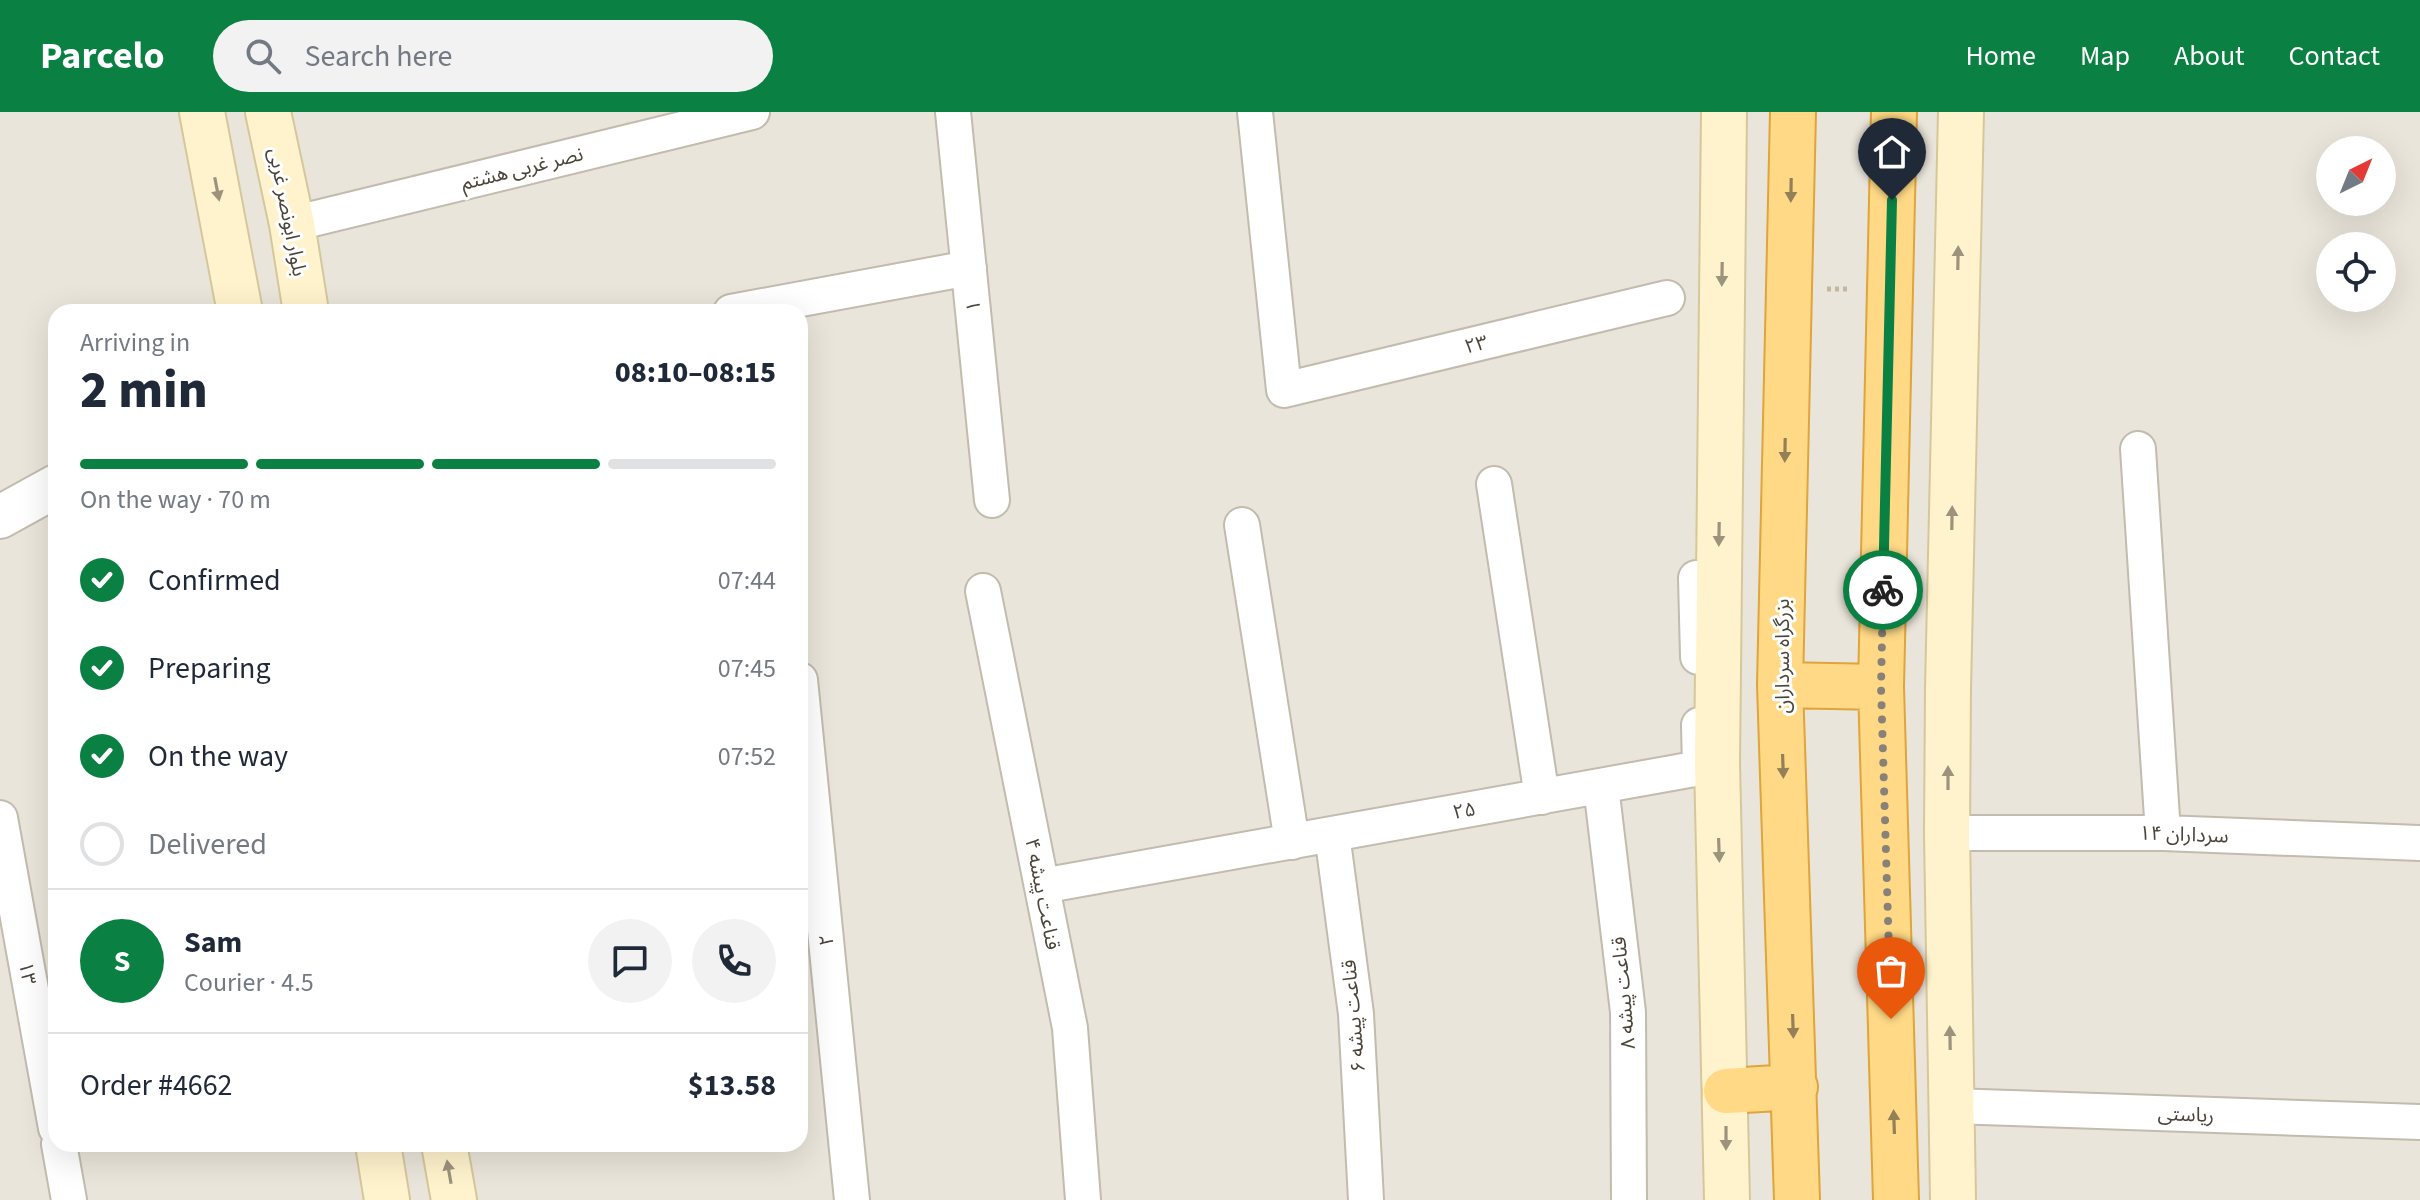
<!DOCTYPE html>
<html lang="en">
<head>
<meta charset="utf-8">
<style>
  :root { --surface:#fff; --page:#f2f2f3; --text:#1f2937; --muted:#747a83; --line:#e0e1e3; --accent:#0b8043 }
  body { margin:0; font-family:"Source Sans 3","Noto Sans Arabic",sans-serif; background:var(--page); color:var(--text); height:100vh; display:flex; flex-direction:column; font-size:30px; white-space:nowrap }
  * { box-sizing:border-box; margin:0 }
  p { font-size:26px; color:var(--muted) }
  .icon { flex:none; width:44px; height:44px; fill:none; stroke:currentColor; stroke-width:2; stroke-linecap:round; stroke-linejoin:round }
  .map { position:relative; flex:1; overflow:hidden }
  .drawer { position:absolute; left:48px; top:192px; width:760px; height:848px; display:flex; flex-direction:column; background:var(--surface); border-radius:24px; box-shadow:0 8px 32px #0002 }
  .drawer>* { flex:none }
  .needle { width:52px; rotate:43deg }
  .tools { position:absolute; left:2316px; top:24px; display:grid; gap:16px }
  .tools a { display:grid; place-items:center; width:80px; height:80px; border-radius:50%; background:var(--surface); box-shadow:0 8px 32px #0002; font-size:40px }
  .pin { position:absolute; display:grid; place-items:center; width:68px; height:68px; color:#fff; margin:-82px -34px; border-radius:50% 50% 50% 0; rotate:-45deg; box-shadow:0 0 8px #0007 }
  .pin .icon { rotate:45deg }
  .courier { position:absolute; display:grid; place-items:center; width:80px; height:80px; margin:-40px; border:6px solid #0b8043; border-radius:50%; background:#fff; color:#222; box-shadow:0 2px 10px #0007 }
  .headline em { font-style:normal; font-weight:800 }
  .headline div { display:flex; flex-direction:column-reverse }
  .headline { display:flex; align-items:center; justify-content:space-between; height:136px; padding:0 32px }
  h1 { font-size:52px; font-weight:800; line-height:60px }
  .bar { display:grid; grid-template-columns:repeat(4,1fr); gap:12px 8px; align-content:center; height:96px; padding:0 32px }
  .bar i { height:10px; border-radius:6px; background:var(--line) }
  .bar .current { background:var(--accent) }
  .bar p { grid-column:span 4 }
  .line { display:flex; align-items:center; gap:20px; padding:0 32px; border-top:2px solid var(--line) }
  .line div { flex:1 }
  .round { display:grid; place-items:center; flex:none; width:84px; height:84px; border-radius:42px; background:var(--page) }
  ol { padding:0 32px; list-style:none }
  li { display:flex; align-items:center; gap:24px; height:88px }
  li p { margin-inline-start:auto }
  li .icon { padding:8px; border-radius:50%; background:var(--accent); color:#fff; stroke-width:4 }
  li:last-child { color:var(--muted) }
  li i { width:44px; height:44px; border:4px solid var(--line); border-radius:50% }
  header { display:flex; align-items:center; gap:48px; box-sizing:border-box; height:112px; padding:0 40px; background:var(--accent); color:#fff }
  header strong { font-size:38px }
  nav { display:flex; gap:44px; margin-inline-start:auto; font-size:28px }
  .search { width:560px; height:72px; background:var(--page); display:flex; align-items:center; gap:20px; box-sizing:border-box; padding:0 28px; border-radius:44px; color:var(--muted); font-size:30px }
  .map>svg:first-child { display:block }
  .residential { fill:#eae5da; fill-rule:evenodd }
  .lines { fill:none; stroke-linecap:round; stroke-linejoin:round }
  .minor-casing { stroke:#c2bbae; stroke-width:38 }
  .tertiary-casing { stroke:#c2bbae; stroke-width:46 }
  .secondary-casing { stroke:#d6c79b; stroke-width:48 }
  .trunk-casing { stroke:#e0a43c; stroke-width:48 }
  .path { stroke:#c4b79f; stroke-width:5; stroke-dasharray:4 4; stroke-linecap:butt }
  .minor { stroke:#fff; stroke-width:34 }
  .tertiary { stroke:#fff; stroke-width:42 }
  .secondary { stroke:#fff3cd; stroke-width:44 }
  .trunk { stroke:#ffd985; stroke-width:44 }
  .oneway { fill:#9c937c }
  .oneway2 { fill:#938057 }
  .done { stroke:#878178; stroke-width:8; stroke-dasharray:0 14.4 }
  .route { stroke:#0b8043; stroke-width:10 }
  .labels { text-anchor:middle; stroke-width:6; stroke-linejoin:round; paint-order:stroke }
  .street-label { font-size:20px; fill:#4b4439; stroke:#fff }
</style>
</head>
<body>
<header>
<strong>Parcelo</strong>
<div class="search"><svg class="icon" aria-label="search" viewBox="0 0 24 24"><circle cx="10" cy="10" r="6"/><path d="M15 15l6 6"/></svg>Search here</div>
<nav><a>Home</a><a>Map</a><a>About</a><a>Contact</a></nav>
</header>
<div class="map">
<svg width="2420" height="1088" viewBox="0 0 2420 1088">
  <rect width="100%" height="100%" fill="#f6f3ec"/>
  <path class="residential" d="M0 0H2420V1088H0ZM2330 38H2382V90H2330ZM2330 134H2382V186H2330ZM56 200H800V1032H56Z"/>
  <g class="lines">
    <g class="minor-casing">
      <path id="minor" d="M953 0 992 388
        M1255 0 1284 278 1667 186
        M292 112 752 0
        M731 200 969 156
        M2138 337 2163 721
        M1494 372 1542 685
        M1242 413 1292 730
        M1696 466 1698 545
        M983 479 1070 916 1083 1088
        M800 568 852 1088
        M1601 674 1628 900 1629 1088
        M0 706 56 1016
        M1947 721H2163L2420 731
        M1332 722 1356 902 1366 1088
        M1042 774 1700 656 1699 613
        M1951 994 2420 1010
        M59 1032 69 1088"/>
    </g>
    <g class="tertiary-casing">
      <path id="tertiary" d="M0 405 56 374"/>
    </g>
    <g class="secondary-casing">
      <path id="secondary" d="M202 0 240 200
        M268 0 292 112 306 200
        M1724 0 1717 651 1727 1088
        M378 1032 387 1088
        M444 1032 454 1088
        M1953 1088 1947 721 1948 577 1961 0"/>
    </g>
    <g class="trunk-casing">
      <path id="trunk" d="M1793 0 1780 573 1797 1088
        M1894 0 1881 575 1896 1088
        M1780 573 1881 575
        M1726 979 1795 975"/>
    </g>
    <path class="path" d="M1827 177H1849"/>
    <use href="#minor" class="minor"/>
    <use href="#tertiary" class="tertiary"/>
    <use href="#secondary" class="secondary"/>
    <use href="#trunk" class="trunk"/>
  </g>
  <defs><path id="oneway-solid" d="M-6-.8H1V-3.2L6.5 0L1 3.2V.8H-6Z" transform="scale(2)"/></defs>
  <g class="oneway">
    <use href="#oneway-solid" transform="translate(217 77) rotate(79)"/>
    <use href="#oneway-solid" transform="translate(1958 146) rotate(-89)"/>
    <use href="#oneway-solid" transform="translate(1722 162) rotate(91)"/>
    <use href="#oneway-solid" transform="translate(1952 406) rotate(-89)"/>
    <use href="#oneway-solid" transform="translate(1719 422) rotate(91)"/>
    <use href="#oneway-solid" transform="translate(1948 666) rotate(-90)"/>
    <use href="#oneway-solid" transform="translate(1719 738) rotate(88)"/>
    <use href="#oneway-solid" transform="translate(1950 926) rotate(-91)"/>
    <use href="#oneway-solid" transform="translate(1726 1026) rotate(90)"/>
    <use href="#oneway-solid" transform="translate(449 1060) rotate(-100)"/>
  </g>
  <g class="oneway2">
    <use href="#oneway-solid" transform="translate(1791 78) rotate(91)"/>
    <use href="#oneway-solid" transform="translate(1785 338) rotate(91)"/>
    <use href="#oneway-solid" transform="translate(1783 654) rotate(88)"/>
    <use href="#oneway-solid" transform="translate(1793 914) rotate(88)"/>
    <use href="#oneway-solid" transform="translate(1894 1010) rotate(-92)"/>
  </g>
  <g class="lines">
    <path class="done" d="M1883 478 1881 575 1891 907"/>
    <path class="route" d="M1883 478 1892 88"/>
  </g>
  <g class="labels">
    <g class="street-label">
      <text transform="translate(522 56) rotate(-14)" y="7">نصر غربی هشتم</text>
      <text transform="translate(288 100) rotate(79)" y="7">بلوار ابونصر غربی</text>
      <text transform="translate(973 194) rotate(-96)" y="7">۱</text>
      <text transform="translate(1476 232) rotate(-14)" y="7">۲۳</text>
      <text transform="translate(1782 544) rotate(-90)" y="7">بزرگراه سرداران</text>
      <text transform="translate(1464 698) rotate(-10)" y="7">۲۵</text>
      <text transform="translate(2184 722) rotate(2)" y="7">۱۴ سرداران</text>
      <text transform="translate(1043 782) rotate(79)" y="7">قناعت پیشه ۴</text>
      <text transform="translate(826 828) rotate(-96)" y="7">۲</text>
      <text transform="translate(28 861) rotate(80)" y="7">۱۳</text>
      <text transform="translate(1623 881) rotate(-95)" y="7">قناعت پیشه ۸</text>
      <text transform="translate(1353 904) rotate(-95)" y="7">قناعت پیشه ۶</text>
      <text transform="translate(2186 1002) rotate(2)" y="7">ریاستی</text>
    </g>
  </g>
</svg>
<div class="tools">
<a><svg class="needle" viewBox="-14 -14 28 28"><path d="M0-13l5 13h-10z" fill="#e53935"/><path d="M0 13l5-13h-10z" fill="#747a83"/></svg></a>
<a><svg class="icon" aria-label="locate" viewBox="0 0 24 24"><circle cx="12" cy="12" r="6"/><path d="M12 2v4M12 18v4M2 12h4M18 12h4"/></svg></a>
</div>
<div class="pin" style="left:1891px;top:907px;background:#ea580c"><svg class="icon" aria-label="bag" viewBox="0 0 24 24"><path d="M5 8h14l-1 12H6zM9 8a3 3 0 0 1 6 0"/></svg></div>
<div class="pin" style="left:1892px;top:88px;background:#1f2937"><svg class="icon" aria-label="home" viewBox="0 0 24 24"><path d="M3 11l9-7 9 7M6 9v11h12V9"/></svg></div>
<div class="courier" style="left:1883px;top:478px"><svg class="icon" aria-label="bike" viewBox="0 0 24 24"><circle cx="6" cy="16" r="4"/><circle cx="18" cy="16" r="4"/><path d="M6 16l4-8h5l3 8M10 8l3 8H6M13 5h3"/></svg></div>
<section class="drawer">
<div class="headline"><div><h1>2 min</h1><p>Arriving in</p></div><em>08:10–08:15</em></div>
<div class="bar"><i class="current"></i><i class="current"></i><i class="current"></i><i></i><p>On the way · 70 m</p></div>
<ol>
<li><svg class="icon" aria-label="check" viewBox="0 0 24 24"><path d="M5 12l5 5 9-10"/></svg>Confirmed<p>07:44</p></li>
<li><svg class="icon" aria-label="check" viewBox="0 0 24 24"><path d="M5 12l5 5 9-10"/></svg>Preparing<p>07:45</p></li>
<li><svg class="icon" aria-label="check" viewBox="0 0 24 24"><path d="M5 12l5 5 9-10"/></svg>On the way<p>07:52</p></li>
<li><i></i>Delivered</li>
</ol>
<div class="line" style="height:144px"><b class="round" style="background:var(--accent);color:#fff">S</b><div><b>Sam</b><p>Courier · 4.5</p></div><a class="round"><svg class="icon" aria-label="chat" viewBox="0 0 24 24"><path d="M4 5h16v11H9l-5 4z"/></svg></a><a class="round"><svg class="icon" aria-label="phone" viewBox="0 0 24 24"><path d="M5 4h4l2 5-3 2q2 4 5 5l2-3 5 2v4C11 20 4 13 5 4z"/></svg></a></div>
<div class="line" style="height:104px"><div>Order #4662</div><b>$13.58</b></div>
</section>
</div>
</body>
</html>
